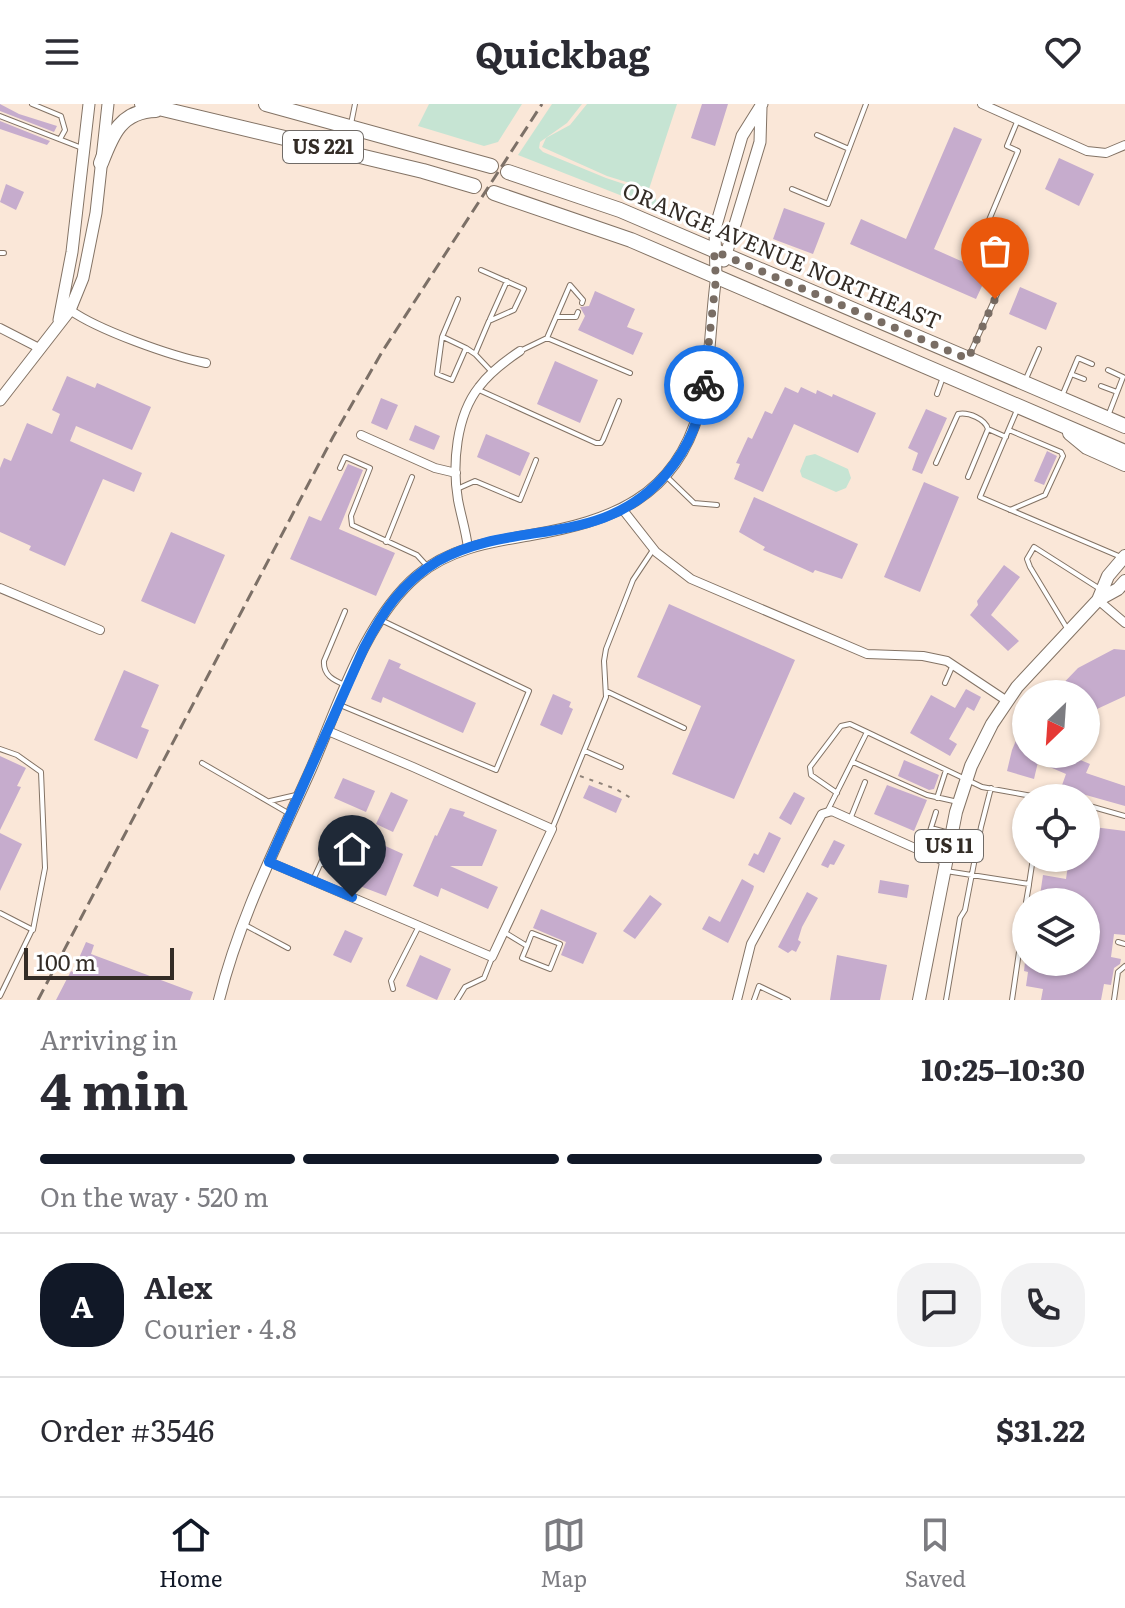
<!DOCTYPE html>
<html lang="en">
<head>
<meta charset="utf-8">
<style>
  :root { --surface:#fff; --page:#f2f2f3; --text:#2b2b33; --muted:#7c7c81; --line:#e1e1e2; --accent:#111827 }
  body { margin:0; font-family:Literata,serif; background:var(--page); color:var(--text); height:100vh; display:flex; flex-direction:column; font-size:30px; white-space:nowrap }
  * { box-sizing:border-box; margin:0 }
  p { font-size:26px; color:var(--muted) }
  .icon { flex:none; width:44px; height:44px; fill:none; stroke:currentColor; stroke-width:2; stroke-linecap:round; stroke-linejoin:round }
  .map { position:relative; height:896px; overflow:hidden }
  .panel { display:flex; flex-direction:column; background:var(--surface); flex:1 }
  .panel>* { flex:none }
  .needle { width:52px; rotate:205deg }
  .tools { position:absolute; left:1012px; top:576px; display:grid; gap:16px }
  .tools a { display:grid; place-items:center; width:88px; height:88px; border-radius:50%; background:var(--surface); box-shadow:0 2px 6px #0004; font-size:40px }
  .scale { position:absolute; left:24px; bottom:20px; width:150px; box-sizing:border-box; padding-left:8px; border:4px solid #332c26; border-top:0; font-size:22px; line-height:28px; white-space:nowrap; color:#332c26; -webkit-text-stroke:6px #fff; paint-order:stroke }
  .pin { position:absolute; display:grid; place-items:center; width:68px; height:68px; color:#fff; margin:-82px -34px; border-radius:50% 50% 50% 0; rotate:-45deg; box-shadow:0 0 8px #0007 }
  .pin .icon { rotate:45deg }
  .courier { position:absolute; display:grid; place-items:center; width:80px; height:80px; margin:-40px; border:6px solid #1a73e8; border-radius:50%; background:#fff; color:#222; box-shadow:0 2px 10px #0007 }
  .overview em { font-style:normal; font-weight:700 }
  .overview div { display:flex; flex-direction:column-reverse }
  .overview { display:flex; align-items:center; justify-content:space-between; height:136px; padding:0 40px }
  h1 { font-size:52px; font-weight:700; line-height:60px }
  .bar { display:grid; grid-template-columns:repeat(4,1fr); gap:12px 8px; align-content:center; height:96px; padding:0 40px }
  .bar i { height:10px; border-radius:6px; background:var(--line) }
  .bar .active { background:var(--accent) }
  .bar p { grid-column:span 4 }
  .line { display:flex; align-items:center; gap:20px; padding:0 40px; border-top:2px solid var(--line) }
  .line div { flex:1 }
  .round { display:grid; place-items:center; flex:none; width:84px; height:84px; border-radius:32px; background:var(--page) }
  header { display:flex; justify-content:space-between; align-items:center; height:104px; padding:0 40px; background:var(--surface); font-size:36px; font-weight:700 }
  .tabs { display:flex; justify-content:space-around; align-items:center; height:112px; border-top:2px solid var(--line); background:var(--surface); font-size:22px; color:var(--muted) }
  .tabs a { display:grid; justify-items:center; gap:4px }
  .tabs .active { color:var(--accent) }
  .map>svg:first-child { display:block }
  .green { fill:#c6e4d3 }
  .building { fill:#c6accd }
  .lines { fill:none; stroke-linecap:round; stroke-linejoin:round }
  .service-casing { stroke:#837365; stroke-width:6 }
  .minor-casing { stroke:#837365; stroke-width:10 }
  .tertiary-casing { stroke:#837365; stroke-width:12 }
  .secondary-casing { stroke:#837365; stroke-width:13 }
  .primary-casing { stroke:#837365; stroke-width:14 }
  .trunk-casing { stroke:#837365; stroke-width:16 }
  .path { stroke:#8f8379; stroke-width:2; stroke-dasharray:4 6; stroke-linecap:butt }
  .service { stroke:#fff; stroke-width:4 }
  .minor { stroke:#fff; stroke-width:8 }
  .tertiary { stroke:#fff; stroke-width:10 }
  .secondary { stroke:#fff; stroke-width:11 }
  .primary { stroke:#fff; stroke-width:12 }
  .trunk { stroke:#fff; stroke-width:14 }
  .rail { stroke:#7c7067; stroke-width:3; stroke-dasharray:12 6; stroke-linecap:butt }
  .done { stroke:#796d64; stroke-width:8; stroke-dasharray:0 14.4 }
  .route { stroke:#1a73e8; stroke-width:10 }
  .labels { text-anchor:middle; stroke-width:6; stroke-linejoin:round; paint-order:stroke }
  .shield { fill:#fff; stroke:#706b67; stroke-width:2 }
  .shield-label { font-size:20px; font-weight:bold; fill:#332c26 }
  .street-label { font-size:22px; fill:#332c26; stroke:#fff }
</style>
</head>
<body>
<header><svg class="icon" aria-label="menu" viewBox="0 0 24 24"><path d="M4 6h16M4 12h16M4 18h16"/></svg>Quickbag<svg class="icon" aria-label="heart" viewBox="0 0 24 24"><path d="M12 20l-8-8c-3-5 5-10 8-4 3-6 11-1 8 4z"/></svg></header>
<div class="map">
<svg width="1125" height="896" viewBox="0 0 1125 896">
  <rect width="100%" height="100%" fill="#fae7d8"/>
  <path class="green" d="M429 0H522L498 38 484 42 418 22Z
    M552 0H582L567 19 540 38 539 44 543 48 606 74 648 88 656 95 658 106 518 51Z
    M587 0H677L649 85 607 72 542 43 546 34 570 21Z
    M815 350 848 365 851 374 846 384 836 388 802 373 800 367 806 352Z"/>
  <path class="building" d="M0 0 19 10 57 22 54 28 0 7Z
    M702 0H728L715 42 691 34Z
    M0 17 50 37 47 41 0 25Z
    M954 23 982 35 934 145 988 169 976 195 850 140 861 115 906 135Z
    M1059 54 1094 70 1079 102 1045 85Z
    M6 80 24 88 16 106 0 98Z
    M784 104 825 119 813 150 773 135Z
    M1020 183 1057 199 1046 226 1009 210Z
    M595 187 635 205 627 223 643 229 633 251 578 226 585 212 580 203 589 202Z
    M555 257 598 276 580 319 537 300Z
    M67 272 95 284 97 279 151 303 132 346 76 322 70 337 142 369 134 388 103 375 65 462 29 446 31 442 0 428V364L4 354 11 357 27 319 52 330 60 310 52 306Z
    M785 283 798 289 801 283 816 290 817 286 832 293 833 290 876 309 858 349 794 320 763 388 734 375 740 360 736 359 748 333 752 335 765 307 772 310Z
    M381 294 398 301 387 326 371 319Z
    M926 305 947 314 922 370 912 366 918 349 908 344Z
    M415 321 440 332 434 346 409 336Z
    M486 330 530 349 520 372 477 353Z
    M1047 347 1057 352 1044 381 1034 377Z
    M348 360 363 366 339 425 395 449 376 492 290 455 309 412 321 417Z
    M924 378 959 393 920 488 884 473Z
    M754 393 858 440 842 475 815 466 813 469 763 446 765 443 739 428Z
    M171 428 225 451 195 520 141 497Z
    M1004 461 1020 473 991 511 1019 537 1008 547 970 511 978 501 977 497Z
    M669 500 795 556 734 695 672 670 701 602 637 573Z
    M1114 545 1125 546V592L1097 605 1086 616V590H1053L1078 564Z
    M389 555 401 560 399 564 476 599 463 629 383 593 381 599 371 595Z
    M124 566 159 581 141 623 149 626 137 655 94 636Z
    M966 585 981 593 974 607 967 603 949 635 957 640 950 652 910 629 931 591 955 604Z
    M553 590 571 598 569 603 573 605 562 631 540 621Z
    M1026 613V650H1066L1090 660 1086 669 1125 682V702L1061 684 1066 670 1038 658 1034 675 1007 667 1012 646Z
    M0 652 26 664 17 682 21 683 0 726Z
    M904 656 939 671 934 685 929 686 898 672Z
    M343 674 375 687 366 708 334 694Z
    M589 681 622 695 616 709 583 694Z
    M887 681 927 696 914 727 874 710Z
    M391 688 408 696 393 728 376 720Z
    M794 688 805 694 791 721 779 714Z
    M450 704 465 708 463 712 497 726 482 762H450L498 783 488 805 441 784 438 793 413 782 435 731 437 732Z
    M1086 722 1125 727V831L1114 830 1111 853 1121 855 1120 860 1114 864 1111 881 1104 880 1101 896H1041L1043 885 1026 882 1028 868 1024 867 1025 858H1086V798H1039L1043 771 1066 775 1069 754H1086Z
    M769 728 781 734 764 769 748 761 754 749 758 751Z
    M0 729 22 740 0 787Z
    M834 736 845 741 834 761 830 760 828 764 821 761Z
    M381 740 403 750 386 792 357 781 365 762 371 765Z
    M742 775 754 782 753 786 728 839 702 825 709 812 720 818Z
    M880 776 909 781 907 794 878 789Z
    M807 788 818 794 802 823 798 836 801 838 796 848 792 846 788 849 778 843Z
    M650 791 662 800 635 835 623 827Z
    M541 805 597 829 583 860 561 851 566 838 533 824Z
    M345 826 363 834 351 859 333 851Z
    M86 838 94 841 91 850 193 888 190 896H56L71 867 73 868Z
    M420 851 451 865 437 896 406 882Z
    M837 851 887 861 880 896H830Z"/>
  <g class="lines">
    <g class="service-casing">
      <path id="service" d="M32 0 61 12 65 26 60 35
        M0 12 82 44
        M351 20 355 0
        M817 31 849 45
        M792 85 828 100 866 0
        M0 149H4
        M458 195 442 233 437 270 452 276 466 244 475 250 491 267
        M556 213H576L578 208
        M490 215 507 177
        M443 233 466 244
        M547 234 570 181 583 196 582 199
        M520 247 547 234 630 269
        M475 250 489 217 514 206 524 185 481 166
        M969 252 1006 170 995 156 976 147 1018 47 1007 42 1017 18
        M1108 266 1123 273 1108 312
        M1071 270 1084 275
        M1025 277 1039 245
        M1101 282 1117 288
        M479 286 596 339H601L603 336 619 297
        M937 290 943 273
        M1062 292 1078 254 1092 260
        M1017 306 980 393 1121 453
        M1009 326 1061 348 1063 352 1045 391 1010 406
        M936 359 958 310C969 308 985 315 988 325L1006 333
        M340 364 345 353 370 364 351 412 352 421 417 451 427 462
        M667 373 694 399 717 401
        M968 373 988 325
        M457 385 475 377 520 396 536 356
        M386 438 412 373
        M1068 526 1030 463 1027 455 1034 443 1100 485
        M945 579 952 563
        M345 581C333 576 323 571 324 557L345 507
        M606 587 684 624
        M340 601 496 666 529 587 381 516
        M0 645 17 651 41 668 45 764 33 826 0 809
        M585 647 621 663
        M853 658 927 691 958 698
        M202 659 288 709
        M837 689 811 671 810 663 841 622 850 620 867 628
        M1043 692 1053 694
        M937 694 946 666
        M270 697 296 691
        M1086 701 1125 712
        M828 706 867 628 982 683 1043 694
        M851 713 865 678
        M931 724 949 729
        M552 725 606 593 604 557 606 545 633 476 653 446
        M924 746 936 708
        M946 767 1029 780 1033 754
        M313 776 334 730 367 746 353 774 321 759
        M1026 798 1029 781
        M245 821 288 844
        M504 828 527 842 532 829 560 840 550 865 522 854 527 842
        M1118 838 1125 840
        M393 885 391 877 418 824
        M0 892 32 826
        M457 896 465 883 484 874 492 854
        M754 896 759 882 788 896
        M946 896 960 814 965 806 981 723 991 684
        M1012 896 1026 800
        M1114 896 1118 868 1125 862"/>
    </g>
    <g class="minor-casing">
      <path id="minor" d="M982 0 1087 47 1106 49 1125 41
        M70 206C98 226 171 252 206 259
        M0 224 41 245
        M361 331 435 364 456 369
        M623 406 656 448 691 475 867 550 923 552 947 557 1007 597
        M468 444C466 427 461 412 458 396 452 361 456 312 479 283 490 268 505 257 520 247
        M0 484 100 526
        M1098 496 1125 519
        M269 758 492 853 552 725 413 663 328 627
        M737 896 751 840 822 710 832 707 946 758"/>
    </g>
    <g class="tertiary-casing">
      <path id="tertiary" d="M219 896C239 815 277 741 311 665 338 603 365 515 418 471 450 444 491 438 531 431 611 417 675 394 699 307 711 265 710 218 716 175"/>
    </g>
    <g class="secondary-casing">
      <path id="secondary" d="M724 157 760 38 761 3
        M716 175 715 125 742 32 762 0
        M59 216 72 148 89 0
        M0 296 70 206 83 174 96 109 108 0"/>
    </g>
    <g class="primary-casing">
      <path id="primary" d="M1098 496 1118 485 1125 477
        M919 896 956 708 971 662 992 620 1017 583 1098 496 1108 472 1125 452"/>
    </g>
    <g class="trunk-casing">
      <path id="trunk" d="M142 0 423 67 474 82
        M266 0 491 62
        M101 59C112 30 121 7 156 6
        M508 68 620 106 1125 322
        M494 89 631 136 1125 348
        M1070 329 1087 343 1125 360"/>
    </g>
    <path class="path" d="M580 672 616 685 634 696"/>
    <use href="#service" class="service"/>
    <use href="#minor" class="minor"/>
    <use href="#tertiary" class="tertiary"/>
    <use href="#secondary" class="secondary"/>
    <use href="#primary" class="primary"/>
    <use href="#trunk" class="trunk"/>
    <path class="rail" d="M38 896 333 333 382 248 542 0"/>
  </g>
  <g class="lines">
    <path class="done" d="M704 281 716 175 714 147 968 255 995 195"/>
    <path class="route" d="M352 793 269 758 364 544C382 509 402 478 438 457 513 414 603 446 667 369 688 344 701 313 704 281"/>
  </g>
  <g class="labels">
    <g class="shield">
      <rect x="283" y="27" width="80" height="32" rx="6"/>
      <rect x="915" y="726" width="68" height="32" rx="6"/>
    </g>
    <g class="shield-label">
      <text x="323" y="50">US 221</text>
      <text x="949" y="749">US 11</text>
    </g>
    <g class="street-label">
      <text transform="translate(782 152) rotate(23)" y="8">ORANGE AVENUE NORTHEAST</text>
    </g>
  </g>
</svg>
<div class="tools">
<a><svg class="needle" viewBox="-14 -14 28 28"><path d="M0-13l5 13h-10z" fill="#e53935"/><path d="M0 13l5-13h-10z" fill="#7c7c81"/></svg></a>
<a><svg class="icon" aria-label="locate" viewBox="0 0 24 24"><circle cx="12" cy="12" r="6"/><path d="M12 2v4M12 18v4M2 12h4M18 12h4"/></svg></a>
<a><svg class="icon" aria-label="layers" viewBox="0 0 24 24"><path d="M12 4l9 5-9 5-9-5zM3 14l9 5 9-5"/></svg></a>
</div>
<div class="scale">100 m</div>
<div class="pin" style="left:995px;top:195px;background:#ea580c"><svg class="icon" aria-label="bag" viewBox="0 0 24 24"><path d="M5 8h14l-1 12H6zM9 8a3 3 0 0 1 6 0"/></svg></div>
<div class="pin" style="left:352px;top:793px;background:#1f2937"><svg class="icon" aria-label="home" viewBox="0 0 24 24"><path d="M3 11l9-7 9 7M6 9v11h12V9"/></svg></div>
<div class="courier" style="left:704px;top:281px"><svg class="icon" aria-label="bike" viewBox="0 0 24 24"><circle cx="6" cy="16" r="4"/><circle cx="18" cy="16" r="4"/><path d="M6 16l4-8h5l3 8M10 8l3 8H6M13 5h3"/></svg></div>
</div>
<section class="panel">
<div class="overview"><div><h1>4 min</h1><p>Arriving in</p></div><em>10:25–10:30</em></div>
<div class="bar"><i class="active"></i><i class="active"></i><i class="active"></i><i></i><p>On the way · 520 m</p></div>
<div class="line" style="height:144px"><b class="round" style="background:var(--accent);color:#fff">A</b><div><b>Alex</b><p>Courier · 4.8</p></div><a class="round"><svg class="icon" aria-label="chat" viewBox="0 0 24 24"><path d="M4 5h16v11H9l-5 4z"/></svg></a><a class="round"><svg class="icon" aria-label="phone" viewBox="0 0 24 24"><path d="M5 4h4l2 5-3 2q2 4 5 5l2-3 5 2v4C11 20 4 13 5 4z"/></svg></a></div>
<div class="line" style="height:104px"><div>Order #3546</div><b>$31.22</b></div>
</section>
<nav class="tabs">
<a class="active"><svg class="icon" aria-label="home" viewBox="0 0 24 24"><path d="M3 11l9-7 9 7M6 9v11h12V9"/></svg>Home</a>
<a><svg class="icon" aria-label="map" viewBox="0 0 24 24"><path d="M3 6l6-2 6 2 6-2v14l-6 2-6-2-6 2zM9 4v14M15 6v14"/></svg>Map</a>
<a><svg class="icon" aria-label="saved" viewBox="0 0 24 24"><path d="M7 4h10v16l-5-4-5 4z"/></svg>Saved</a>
</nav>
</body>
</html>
